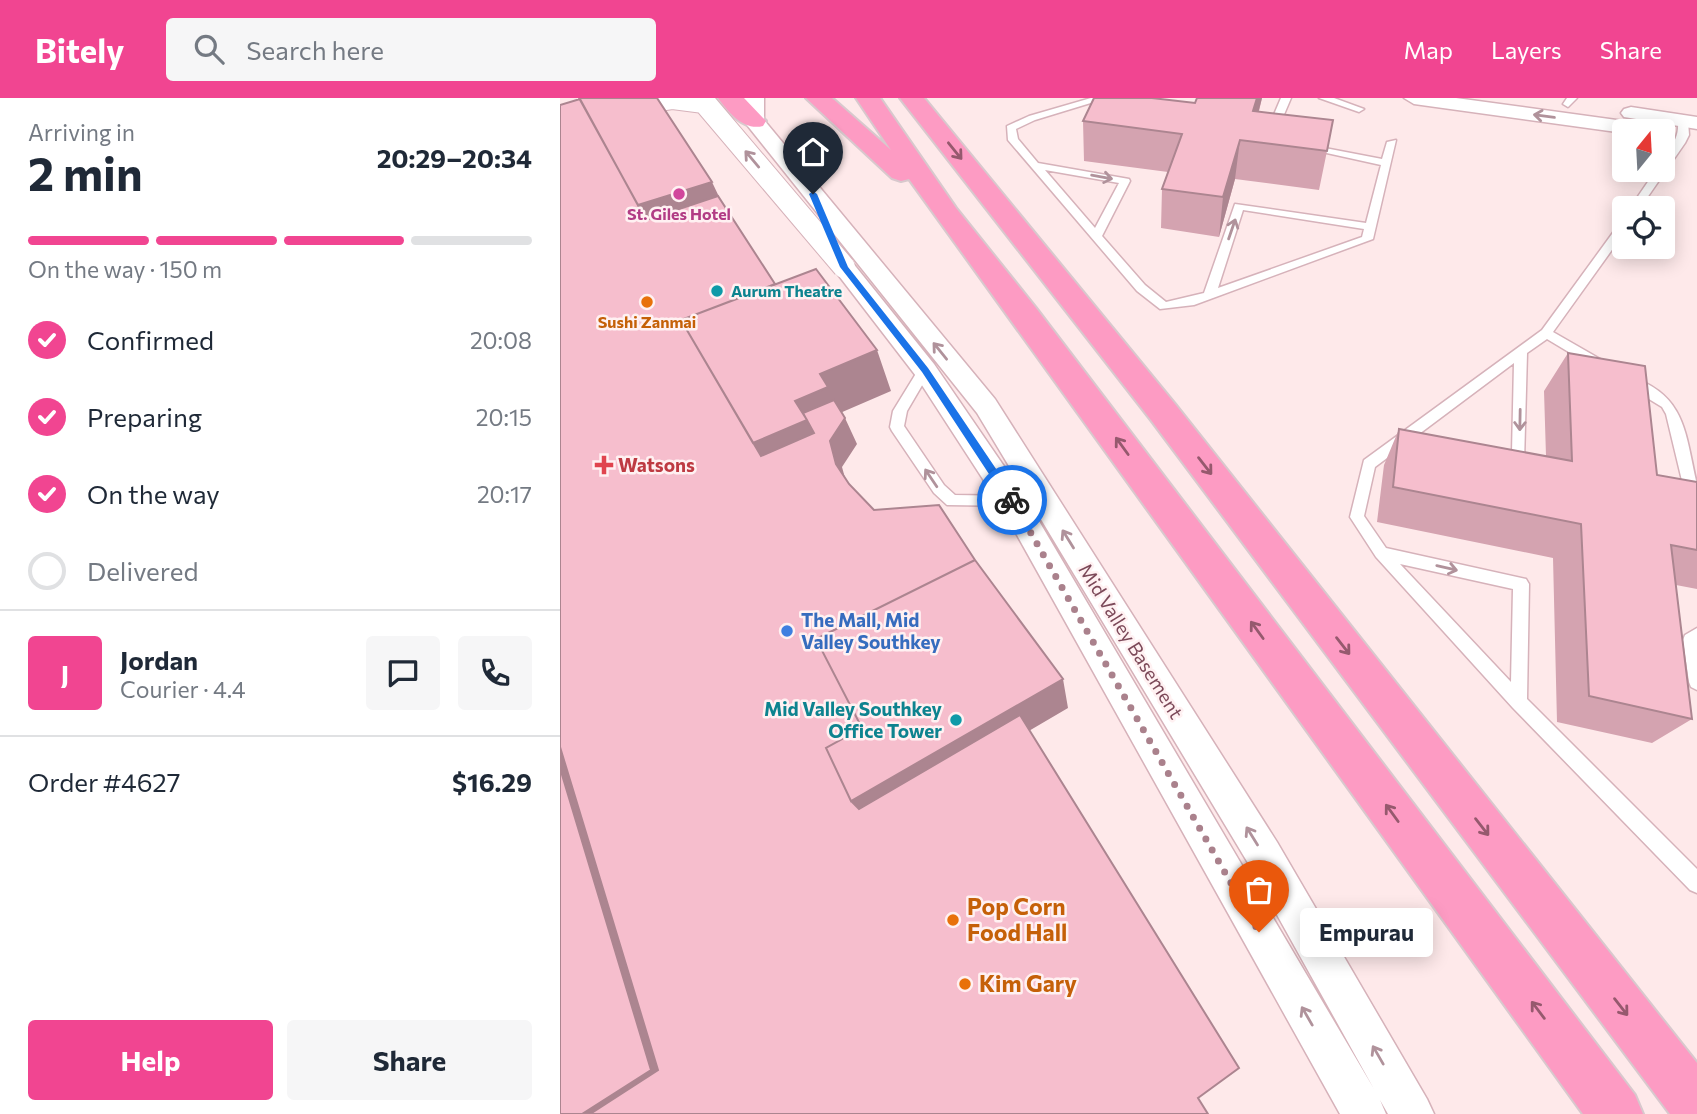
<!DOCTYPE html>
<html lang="en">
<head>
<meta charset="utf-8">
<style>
  :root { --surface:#fff; --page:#f6f6f7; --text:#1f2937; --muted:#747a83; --line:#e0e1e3; --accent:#f14591 }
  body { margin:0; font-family:Commissioner,sans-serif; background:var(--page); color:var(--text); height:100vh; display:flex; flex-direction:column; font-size:26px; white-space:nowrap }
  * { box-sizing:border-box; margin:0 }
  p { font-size:23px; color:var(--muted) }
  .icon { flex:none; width:38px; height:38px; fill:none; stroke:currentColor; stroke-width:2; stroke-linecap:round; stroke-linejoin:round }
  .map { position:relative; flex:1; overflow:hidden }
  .details { display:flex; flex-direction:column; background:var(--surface); width:560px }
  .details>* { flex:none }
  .needle { width:46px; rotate:18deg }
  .buttons { position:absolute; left:1052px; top:21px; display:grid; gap:14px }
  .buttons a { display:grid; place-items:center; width:63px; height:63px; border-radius:7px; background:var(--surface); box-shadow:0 4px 18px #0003; font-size:35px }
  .pin { position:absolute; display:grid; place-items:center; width:60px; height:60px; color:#fff; margin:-72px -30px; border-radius:50% 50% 50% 0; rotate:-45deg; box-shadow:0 0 7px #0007 }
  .pin .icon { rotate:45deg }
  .courier { position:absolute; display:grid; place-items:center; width:70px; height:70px; margin:-35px; border:5px solid #1a73e8; border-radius:50%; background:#fff; color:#222; box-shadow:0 2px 9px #0007 }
  .bubble { position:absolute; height:49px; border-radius:7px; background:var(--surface); box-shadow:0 4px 18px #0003; font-size:23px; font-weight:700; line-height:49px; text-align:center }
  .head em { font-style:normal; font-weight:700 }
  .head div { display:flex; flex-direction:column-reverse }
  .head { display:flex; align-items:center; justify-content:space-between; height:119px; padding:0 28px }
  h1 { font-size:46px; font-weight:700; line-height:52px }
  .bar { display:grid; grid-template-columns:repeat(4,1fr); gap:10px 7px; align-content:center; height:84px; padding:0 28px }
  .bar i { height:9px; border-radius:5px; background:var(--line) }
  .bar .on { background:var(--accent) }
  .bar p { grid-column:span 4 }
  .line { display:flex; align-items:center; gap:18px; padding:0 28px; border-top:2px solid var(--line) }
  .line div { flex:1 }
  .round { display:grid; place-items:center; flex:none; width:74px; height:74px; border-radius:7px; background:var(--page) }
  ol { padding:0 28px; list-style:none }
  li { display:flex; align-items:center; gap:21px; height:77px }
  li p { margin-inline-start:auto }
  li .icon { padding:7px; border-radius:50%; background:var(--accent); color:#fff; stroke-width:4 }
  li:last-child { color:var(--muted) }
  li i { width:38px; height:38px; border:4px solid var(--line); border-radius:50% }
  .primary-button { display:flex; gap:14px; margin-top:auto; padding:14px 28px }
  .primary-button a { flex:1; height:80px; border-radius:7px; background:var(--accent); color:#fff; font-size:28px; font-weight:700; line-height:80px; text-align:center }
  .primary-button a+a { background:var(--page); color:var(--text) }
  header { display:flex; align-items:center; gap:42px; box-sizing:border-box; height:98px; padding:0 35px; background:var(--accent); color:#fff }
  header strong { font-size:33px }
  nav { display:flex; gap:38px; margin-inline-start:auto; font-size:24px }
  .search { width:490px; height:63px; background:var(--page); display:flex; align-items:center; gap:18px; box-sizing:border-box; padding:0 24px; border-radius:7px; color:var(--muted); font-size:26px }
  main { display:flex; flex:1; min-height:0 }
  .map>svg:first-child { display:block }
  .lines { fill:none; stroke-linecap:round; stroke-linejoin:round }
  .service-casing { stroke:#d6b2ba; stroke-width:3 }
  .minor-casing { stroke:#d6b2ba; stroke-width:3 }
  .motorway-casing { stroke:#d8c8cd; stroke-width:4 }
  .service { fill:#fff; fill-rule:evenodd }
  .minor { fill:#fff; fill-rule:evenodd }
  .motorway { fill:#fd9bc3; fill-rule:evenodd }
  .minor-bridge-casing { stroke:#d6b2ba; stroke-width:24; stroke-linecap:butt }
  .minor-bridge { stroke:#fff; stroke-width:22 }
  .wall { fill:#d4a3b0 }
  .shaded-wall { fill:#ac8590 }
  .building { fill:#f6becd; stroke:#ac8590; stroke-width:2 }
  .oneway { stroke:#b0929b }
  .oneway2 { stroke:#96596e }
  .route { fill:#1a73e8 }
  .done { stroke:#aa818c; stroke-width:7; stroke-dasharray:0 12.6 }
  .hotel-dot { fill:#d1479c; stroke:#fff1f2; stroke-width:2.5 }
  .culture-dot { fill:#0f9aa8; stroke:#fff1f2; stroke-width:2.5 }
  .food-dot { fill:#e8710a; stroke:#fff1f2; stroke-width:2.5 }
  .health-dot { fill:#e0444e; stroke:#fff1f2; stroke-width:2.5 }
  .shop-dot { fill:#3f7fe0; stroke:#fff1f2; stroke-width:2.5 }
  .labels { text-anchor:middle; stroke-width:5; stroke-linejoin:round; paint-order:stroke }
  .far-hotel-label { font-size:16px; font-weight:bold; fill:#b23c85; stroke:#fff1f2 }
  .far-culture-label { font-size:16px; font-weight:bold; fill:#0d838f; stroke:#fff1f2; text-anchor:start }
  .far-food-label { font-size:16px; font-weight:bold; fill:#c56008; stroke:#fff1f2 }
  .health-label { font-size:19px; font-weight:bold; fill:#be3a42; stroke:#fff1f2; text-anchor:start }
  .shop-label { font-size:19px; font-weight:bold; fill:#366cbe; stroke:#fff1f2; text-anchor:start }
  .street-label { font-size:19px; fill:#7c4959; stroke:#fff1f2 }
  .culture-label { font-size:19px; font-weight:bold; fill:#0d838f; stroke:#fff1f2; text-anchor:end }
  .near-food-label { font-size:23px; font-weight:bold; fill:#c56008; stroke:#fff1f2; text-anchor:start }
</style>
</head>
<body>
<header>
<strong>Bitely</strong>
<div class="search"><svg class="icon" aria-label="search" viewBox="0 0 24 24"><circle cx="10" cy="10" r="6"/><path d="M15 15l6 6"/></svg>Search here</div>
<nav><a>Map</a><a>Layers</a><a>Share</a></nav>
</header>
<main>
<section class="details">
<div class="head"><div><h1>2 min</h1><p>Arriving in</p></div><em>20:29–20:34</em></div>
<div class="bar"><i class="on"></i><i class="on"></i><i class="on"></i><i></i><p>On the way · 150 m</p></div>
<ol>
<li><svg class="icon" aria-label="check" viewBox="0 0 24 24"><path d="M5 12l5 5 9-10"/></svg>Confirmed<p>20:08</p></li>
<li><svg class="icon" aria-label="check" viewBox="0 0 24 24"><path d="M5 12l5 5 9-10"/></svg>Preparing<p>20:15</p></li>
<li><svg class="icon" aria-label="check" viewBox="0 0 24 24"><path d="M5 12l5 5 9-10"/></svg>On the way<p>20:17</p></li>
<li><i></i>Delivered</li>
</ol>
<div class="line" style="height:126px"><b class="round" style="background:var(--accent);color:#fff">J</b><div><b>Jordan</b><p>Courier · 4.4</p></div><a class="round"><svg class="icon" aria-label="chat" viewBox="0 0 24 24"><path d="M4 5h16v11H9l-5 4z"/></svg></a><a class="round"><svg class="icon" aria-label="phone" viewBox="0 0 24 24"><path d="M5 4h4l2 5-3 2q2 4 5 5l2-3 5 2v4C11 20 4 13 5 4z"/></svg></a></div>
<div class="line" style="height:91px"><div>Order #4627</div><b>$16.29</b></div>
<div class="primary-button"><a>Help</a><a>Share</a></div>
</section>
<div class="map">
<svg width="1137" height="1016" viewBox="0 0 1137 1016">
  <rect width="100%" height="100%" fill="#fee9ea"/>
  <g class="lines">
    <g class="service-casing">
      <path id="service" d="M531 0H547L475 22 456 31 458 41 478 65 569 81 570 83 542 138 585 187 606 204 644 195 675 106 806 125 821 67 744 50V46L822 61 827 44 836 42 813 141 634 207 600 211 577 193 448 42 447 28 469 18ZM485 72 559 85 535 130ZM683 112 804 131 802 139 658 190Z
        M721 0H731L717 33 708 35 707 33Z
        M759 0H774L804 11 799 14Z
        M1007 0H1017L1008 9 1003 6Z
        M1123 20 1128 23 1129 37 1125 45 1080 110H1070L1096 72H1102C1102 52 1120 48 1118 23Z
        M1064 124V135L993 234 1047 265V271H1037L987 241 967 255 964 364 946 363 939 358 941 354H952L954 265 815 369 804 418 826 450 966 481 969 486 967 601 1137 771V795L1130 792 953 610 816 459 790 419 804 362 982 232 1060 125ZM840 466 953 491 951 584Z
        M365 267 371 272 347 313 344 328 384 387 395 397 453 398 458 400 460 404 458 408 387 407 374 395 332 333 330 329 333 313 360 269Z
        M1071 279C1127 298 1125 337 1137 386V398L1126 395 1124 391 1106 316 1102 309 1066 287V281Z
        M1137 530V592L1131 589 1129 584 1123 542 1125 537Z"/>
    </g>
    <g class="minor-casing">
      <path id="minor" d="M184 0H204V22L435 301 717 744 867 1001 874 1016H828L820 1002 826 1016H780L443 412 356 278 276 174 272 169 276 164 284 162 292 164 374 266 463 396 814 991 691 770 417 315 187 27 184 23Z
        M844 0H896L1093 27 1100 29 1103 33 1064 35 854 6Z
        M1071 9 1137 19V31L1064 19 1061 15 1064 11Z"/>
    </g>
    <g class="motorway-casing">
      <path id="motorway" d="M158 0H184L206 23 203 28C184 33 169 15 158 0Z
        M246 0H272L331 52 296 0H320L396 110 476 210 1075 997 1083 1016H1023L349 81 341 83 332 80Z
        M340 0H364L615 306 1137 965V1016H1110L591 322Z"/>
    </g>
    <use href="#service" class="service"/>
    <use href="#minor" class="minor"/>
    <use href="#motorway" class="motorway"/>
    <g class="minor-bridge-casing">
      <path id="minor-bridge" d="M55 9 113 0 144 4 284 169"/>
    </g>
    <use href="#minor-bridge" class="minor-bridge"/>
  </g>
  <path class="wall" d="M637 0H702L699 13 767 53 759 92 675 81 659 139 601 130 602 91 608 74 524 63 523 23 635 5Z
    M1008 255 1097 377 1137 384V491L1116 487 1132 621 1092 645 997 624 993 460 817 424 824 367 839 331 986 358 984 293Z"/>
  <path class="shaded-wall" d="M697 0H702L691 43 693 13Z
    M680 42 675 81 659 139 663 99Z
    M152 84 172 126 102 150 78 107Z
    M317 252 331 293 280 315 285 320 297 346 282 369 288 391 216 383 193 345 260 276Z
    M0 576 127 972 60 1016H22L0 670Z
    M503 581 508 610 313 724 291 703Z"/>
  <path class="building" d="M19 0H97L152 84 78 107Z
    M534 0H592L635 5 637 0H697L693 13 773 22 767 53 680 42 663 99 602 91 622 36 523 23Z
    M20 1 86 122 158 98 215 186 121 222 201 358 254 335 243 315 274 302 285 320 270 343 276 366 289 386 314 412 379 407 415 462 256 541 302 630 266 650 291 703 299 711 460 617 679 970 638 1000 648 1016H30L98 972 0 649V7Z
    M256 171 317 252 260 276 268 289 235 303 247 322 193 345 121 222Z
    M1008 255 1085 268 1097 377 1137 384V452L1111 447 1132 621 1029 598 1021 426 833 389 839 331 1012 363Z
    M415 462 503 581 291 703 266 650 302 630 256 541Z
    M0 670 91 972 22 1016H0Z"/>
  <defs><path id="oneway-shaft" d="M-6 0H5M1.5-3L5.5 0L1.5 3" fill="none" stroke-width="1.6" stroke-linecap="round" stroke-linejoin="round" transform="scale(1.75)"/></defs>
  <g class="oneway">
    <use href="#oneway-shaft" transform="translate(984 18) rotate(-172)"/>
    <use href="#oneway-shaft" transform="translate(192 61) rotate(-130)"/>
    <use href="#oneway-shaft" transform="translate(542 79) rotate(10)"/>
    <use href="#oneway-shaft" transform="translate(672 131) rotate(-71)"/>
    <use href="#oneway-shaft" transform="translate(380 253) rotate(-129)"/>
    <use href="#oneway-shaft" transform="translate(960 322) rotate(91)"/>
    <use href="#oneway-shaft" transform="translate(371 380) rotate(-124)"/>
    <use href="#oneway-shaft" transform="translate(508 441) rotate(-122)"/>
    <use href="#oneway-shaft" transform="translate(887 470) rotate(13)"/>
    <use href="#oneway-shaft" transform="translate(692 738) rotate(-122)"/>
    <use href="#oneway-shaft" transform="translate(747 918) rotate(-120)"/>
    <use href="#oneway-shaft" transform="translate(818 957) rotate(-120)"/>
  </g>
  <g class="oneway2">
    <use href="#oneway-shaft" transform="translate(395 53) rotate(51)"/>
    <use href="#oneway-shaft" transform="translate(562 348) rotate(-126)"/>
    <use href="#oneway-shaft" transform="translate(645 368) rotate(52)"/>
    <use href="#oneway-shaft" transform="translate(697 532) rotate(-126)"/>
    <use href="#oneway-shaft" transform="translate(783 548) rotate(52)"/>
    <use href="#oneway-shaft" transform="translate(832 715) rotate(-126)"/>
    <use href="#oneway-shaft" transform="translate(922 729) rotate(52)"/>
    <use href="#oneway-shaft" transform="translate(1061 909) rotate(52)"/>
    <use href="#oneway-shaft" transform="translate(978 912) rotate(-127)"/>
  </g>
  <path class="route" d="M253 93 257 96 288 169 368 270 455 399V405H448L362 274 280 169 249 96Z"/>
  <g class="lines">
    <path class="done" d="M452 402 699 834"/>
  </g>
  <circle class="hotel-dot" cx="119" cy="96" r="7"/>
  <g class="culture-dot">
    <circle cx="157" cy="193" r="7"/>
    <circle cx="396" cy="622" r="7"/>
  </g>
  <g class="food-dot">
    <circle cx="87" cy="204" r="7"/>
    <circle cx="393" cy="822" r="7"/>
    <circle cx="405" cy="886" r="7"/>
  </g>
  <path class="health-dot" d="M40.5 356.5h7v7h7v7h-7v7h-7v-7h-7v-7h7z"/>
  <circle class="shop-dot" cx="227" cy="533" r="7"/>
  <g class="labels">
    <g class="far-hotel-label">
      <text x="119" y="122">St. Giles Hotel</text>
    </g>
    <g class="far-culture-label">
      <text x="171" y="199">Aurum Theatre</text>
    </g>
    <g class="far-food-label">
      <text x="87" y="230">Sushi Zanmai</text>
    </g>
    <g class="health-label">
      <text x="58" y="374">Watsons</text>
    </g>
    <g class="shop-label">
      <text x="241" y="529">The Mall, Mid<tspan x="241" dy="22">Valley Southkey</tspan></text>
    </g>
    <g class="street-label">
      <text transform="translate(571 543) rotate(58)" y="7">Mid Valley Basement</text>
    </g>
    <g class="culture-label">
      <text x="382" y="618">Mid Valley Southkey<tspan x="382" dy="22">Office Tower</tspan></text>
    </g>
    <g class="near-food-label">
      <text x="407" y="817">Pop Corn<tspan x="407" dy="26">Food Hall</tspan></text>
      <text x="419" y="894">Kim Gary</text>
    </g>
  </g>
</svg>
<div class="buttons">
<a><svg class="needle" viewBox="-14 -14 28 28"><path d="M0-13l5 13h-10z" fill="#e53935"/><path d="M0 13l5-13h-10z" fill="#747a83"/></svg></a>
<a><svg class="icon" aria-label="locate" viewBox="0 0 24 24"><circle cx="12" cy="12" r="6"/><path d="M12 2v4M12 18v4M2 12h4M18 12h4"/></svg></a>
</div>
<div class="pin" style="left:699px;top:834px;background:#ea580c"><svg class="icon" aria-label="bag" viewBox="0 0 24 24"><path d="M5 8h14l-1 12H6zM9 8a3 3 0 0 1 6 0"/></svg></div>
<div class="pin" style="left:253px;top:96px;background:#1f2937"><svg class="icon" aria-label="home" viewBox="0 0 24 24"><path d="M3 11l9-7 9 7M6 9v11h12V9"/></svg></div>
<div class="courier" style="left:452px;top:402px"><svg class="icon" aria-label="bike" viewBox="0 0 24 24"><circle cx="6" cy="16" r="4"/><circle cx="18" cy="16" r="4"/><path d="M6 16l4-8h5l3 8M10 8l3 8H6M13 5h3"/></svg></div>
<div class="bubble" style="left:740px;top:810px;width:133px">Empurau</div>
</div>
</main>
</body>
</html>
